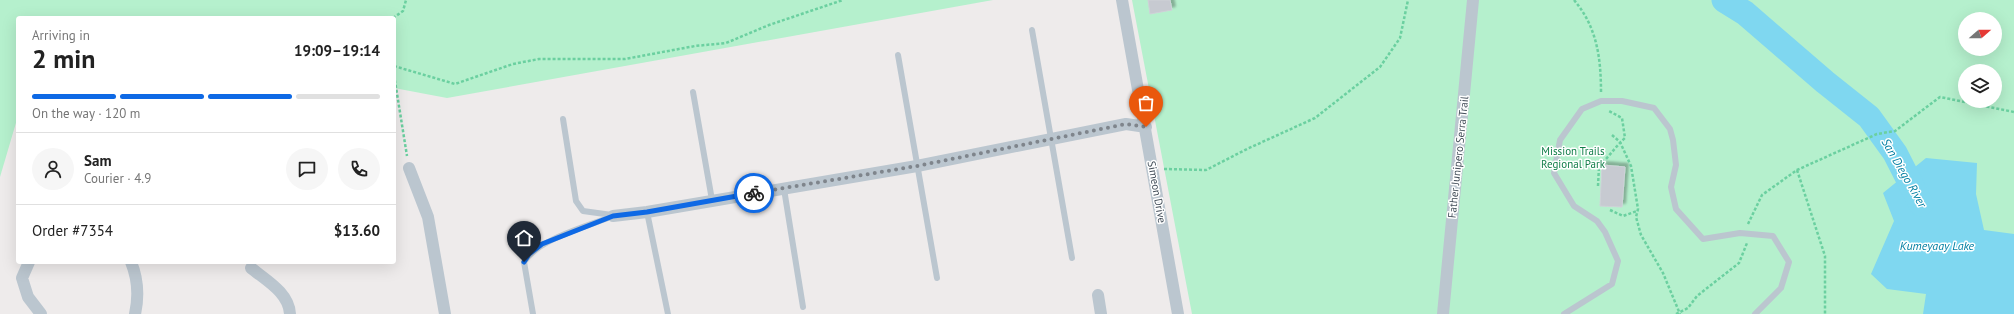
<!DOCTYPE html>
<html lang="en">
<head>
<meta charset="utf-8">
<style>
  :root { --surface:#fff; --page:#f6f6f6; --text:#222; --muted:#767676; --line:#e0e0e0; --accent:#0e69e5 }
  body { margin:0; font-family:"PT Sans",sans-serif; background:var(--page); color:var(--text); height:100vh; display:flex; flex-direction:column; font-size:15px; white-space:nowrap }
  * { box-sizing:border-box; margin:0 }
  p { font-size:13px; color:var(--muted) }
  .icon { flex:none; width:22px; height:22px; fill:none; stroke:currentColor; stroke-width:2; stroke-linecap:round; stroke-linejoin:round }
  .map { position:relative; flex:1; overflow:hidden }
  .panel { position:absolute; left:16px; top:16px; width:380px; height:248px; display:flex; flex-direction:column; background:var(--surface); border-radius:4px; box-shadow:0 4px 16px #0002 }
  .panel>* { flex:none }
  .needle { width:26px; rotate:70deg }
  .controls { position:absolute; left:1958px; top:12px; display:grid; gap:8px }
  .controls a { display:grid; place-items:center; width:44px; height:44px; border-radius:50%; background:var(--surface); box-shadow:0 4px 16px #0002; font-size:20px }
  .pin { position:absolute; display:grid; place-items:center; width:34px; height:34px; color:#fff; margin:-41px -17px; border-radius:50% 50% 50% 0; rotate:-45deg; box-shadow:0 0 4px #0007 }
  .pin .icon { rotate:45deg }
  .courier { position:absolute; display:grid; place-items:center; width:40px; height:40px; margin:-20px; border:3px solid #0e69e5; border-radius:50%; background:#fff; color:#222; box-shadow:0 1px 5px #0007 }
  .head em { font-style:normal; font-weight:800 }
  .head div { display:flex; flex-direction:column-reverse }
  .head { display:flex; align-items:center; justify-content:space-between; height:68px; padding:0 16px }
  h1 { font-size:26px; font-weight:800; line-height:30px }
  .bar { display:grid; grid-template-columns:repeat(4,1fr); gap:6px 4px; align-content:center; height:48px; padding:0 16px }
  .bar i { height:5px; border-radius:3px; background:var(--line) }
  .bar .on { background:var(--accent) }
  .bar p { grid-column:span 4 }
  .line { display:flex; align-items:center; gap:10px; padding:0 16px; border-top:1px solid var(--line) }
  .line div { flex:1 }
  .round { display:grid; place-items:center; flex:none; width:42px; height:42px; border-radius:21px; background:var(--page) }
  .map>svg:first-child { display:block }
  .green { fill:#b5f0cd; fill-rule:evenodd }
  .water { fill:#7fd7f0 }
  .lines { fill:none; stroke-linecap:round; stroke-linejoin:round }
  .river { stroke:#7fd7f0; stroke-width:25 }
  .building { fill:#c7cad1; stroke:#cfd1d8; filter:url(#shadow) }
  .path { stroke:#6bd0a0; stroke-width:2.5; stroke-dasharray:3 2; stroke-linecap:butt }
  .service { stroke:#bbc6cf; stroke-width:6 }
  .minor { stroke:#bbc6cf; stroke-width:12 }
  .done { stroke:#7f858c; stroke-width:4; stroke-dasharray:0 7.2 }
  .route { stroke:#0e69e5; stroke-width:5 }
  .labels { text-anchor:middle; stroke-width:3; stroke-linejoin:round; paint-order:stroke }
  .park-label { font-size:11px; fill:#117e49; stroke:#fff }
  .street-label { font-size:11px; fill:#434e59; stroke:#fff }
  .water-label { font-size:12px; font-style:italic; fill:#0580a3; stroke:#fff }
</style>
</head>
<body>
<div class="map">
<svg width="2014" height="314" viewBox="0 0 2014 314">
  <defs>
    <filter id="shadow"><feDropShadow dx="3.5" dy="-3.5" stdDeviation="1" flood-color="#0004"/></filter>
  </defs>
  <rect width="100%" height="100%" fill="#eeebeb"/>
  <path class="green" d="M0 0H993L447 98 394 88V18H18V116L0 177Z
    M1132 0H2014V314H1192ZM1965 19H1995V49H1965ZM1965 71H1995V101H1965Z"/>
  <path class="water" d="M1926 158 1977 163 1976 194 1984 230 2014 234V314H1923L1926 294 1887 289 1871 274 1894 221 1883 193Z"/>
  <g class="lines">
    <path class="river" d="M1724 0 1745 13 1825 82 1869 117 1895 153 1921 204"/>
  </g>
  <path class="building" d="M1148 0H1170L1172 10 1150 14Z
    M1602 165 1625 167 1622 207 1600 206Z"/>
  <g class="lines">
    <path class="path" d="M1574 0C1597 27 1601 58 1601 93
      M393 18 403 11 406 0
      M394 66 455 84 513 64 539 59H625L695 46 726 43 769 25 843 0
      M394 75 407 156
      M1612 135 1620 142 1631 166 1638 209 1636 217 1641 235 1663 273 1680 314
      M1164 169 1206 170 1247 149 1315 118 1380 67 1400 38 1408 0
      M1797 170 1825 256V314
      M1598 186 1599 166C1609 157 1615 147 1625 138L1622 118 1609 111
      M1610 210 1623 216 1637 211
      M1748 224 1762 195 1797 170 1877 134 1895 131 1940 97 2014 112
      M1676 314 1688 308 1697 296 1739 263 1747 243"/>
    <path class="service" d="M1032 30 1072 258
      M898 55 937 278
      M693 92 712 200
      M563 119 576 201 583 211 612 215
      M784 189 803 307
      M647 212 668 314
      M533 314 524 262C538 239 588 226 613 216
      M1564 314 1612 284 1618 261 1605 232 1597 221 1574 206 1554 173 1560 140 1582 109 1601 101H1622L1654 108 1670 129 1673 140 1676 165 1671 187 1676 209 1703 239 1740 233 1773 236 1789 262 1781 288 1755 314"/>
    <path class="minor" d="M1122 0 1178 314
      M409 168 428 217 445 314
      M613 216 647 212 917 166 1126 124 1146 127
      M29 262 22 278 28 297 41 314
      M131 262C138 279 139 296 135 314
      M251 268C267 281 289 293 290 314
      M1098 295 1101 314
      M1443 314 1473 0"/>
  </g>
  <g class="lines">
    <path class="done" d="M754 193 917 166 1126 124 1146 127"/>
    <path class="route" d="M524 262 529 254 542 244 613 216 647 212 754 193"/>
  </g>
  <g class="labels">
    <g class="park-label">
      <text x="1573" y="155">Mission Trails<tspan x="1573" dy="13">Regional Park</tspan></text>
    </g>
    <g class="street-label">
      <text transform="translate(1458 157) rotate(-84)" y="4">Father Junipero Serra Trail</text>
      <text transform="translate(1157 192) rotate(80)" y="4">Simeon Drive</text>
    </g>
    <g class="water-label">
      <text transform="translate(1904 173) rotate(60)" y="4">San Diego River</text>
      <text x="1937" y="250">Kumeyaay Lake</text>
    </g>
  </g>
</svg>
<div class="controls">
<a><svg class="needle" viewBox="-14 -14 28 28"><path d="M0-13l5 13h-10z" fill="#e53935"/><path d="M0 13l5-13h-10z" fill="#767676"/></svg></a>
<a><svg class="icon" aria-label="layers" viewBox="0 0 24 24"><path d="M12 4l9 5-9 5-9-5zM3 14l9 5 9-5"/></svg></a>
</div>
<div class="pin" style="left:1146px;top:127px;background:#ea580c"><svg class="icon" aria-label="bag" viewBox="0 0 24 24"><path d="M5 8h14l-1 12H6zM9 8a3 3 0 0 1 6 0"/></svg></div>
<div class="pin" style="left:524px;top:262px;background:#1f2937"><svg class="icon" aria-label="home" viewBox="0 0 24 24"><path d="M3 11l9-7 9 7M6 9v11h12V9"/></svg></div>
<div class="courier" style="left:754px;top:193px"><svg class="icon" aria-label="bike" viewBox="0 0 24 24"><circle cx="6" cy="16" r="4"/><circle cx="18" cy="16" r="4"/><path d="M6 16l4-8h5l3 8M10 8l3 8H6M13 5h3"/></svg></div>
<section class="panel">
<div class="head"><div><h1>2 min</h1><p>Arriving in</p></div><em>19:09–19:14</em></div>
<div class="bar"><i class="on"></i><i class="on"></i><i class="on"></i><i></i><p>On the way · 120 m</p></div>
<div class="line" style="height:72px"><a class="round"><svg class="icon" aria-label="person" viewBox="0 0 24 24"><circle cx="12" cy="8" r="4"/><path d="M4 21q1-7 8-7t8 7"/></svg></a><div><b>Sam</b><p>Courier · 4.9</p></div><a class="round"><svg class="icon" aria-label="chat" viewBox="0 0 24 24"><path d="M4 5h16v11H9l-5 4z"/></svg></a><a class="round"><svg class="icon" aria-label="phone" viewBox="0 0 24 24"><path d="M5 4h4l2 5-3 2q2 4 5 5l2-3 5 2v4C11 20 4 13 5 4z"/></svg></a></div>
<div class="line" style="height:52px"><div>Order #7354</div><b>$13.60</b></div>
</section>
</div>
</body>
</html>
